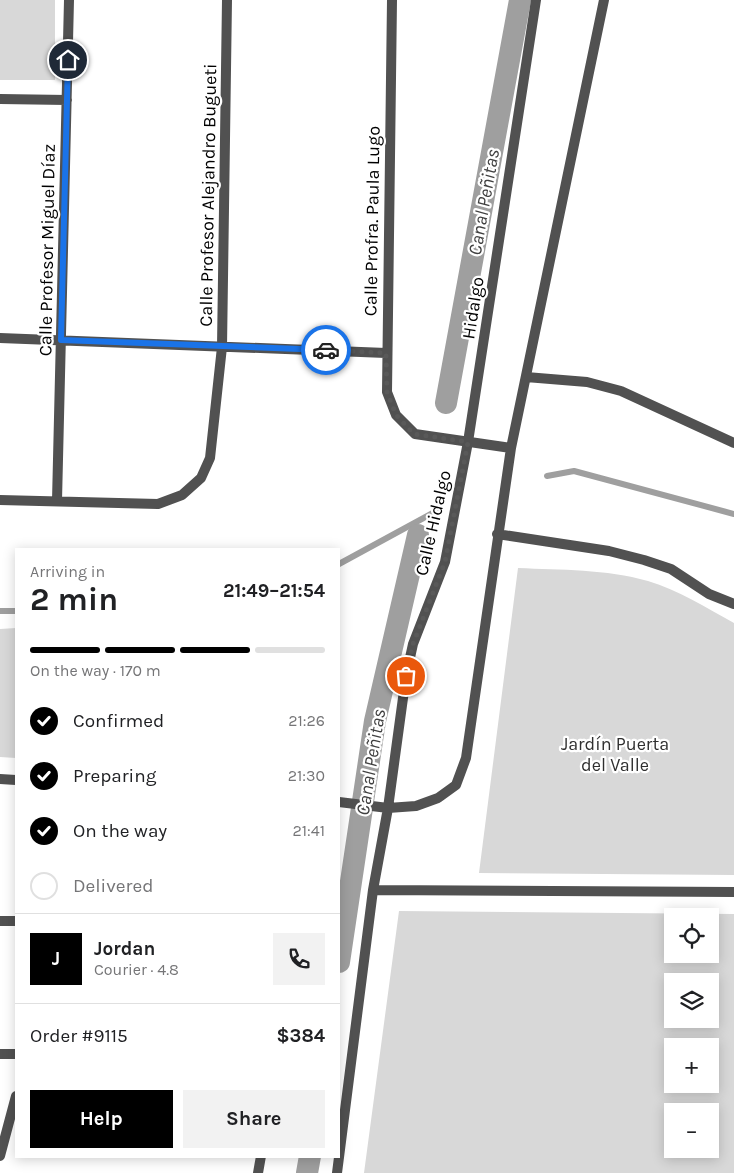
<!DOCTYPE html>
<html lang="en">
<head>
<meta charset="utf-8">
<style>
  :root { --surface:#fff; --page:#f2f2f2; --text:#202124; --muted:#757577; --line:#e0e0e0; --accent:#000 }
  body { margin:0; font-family:Karla,sans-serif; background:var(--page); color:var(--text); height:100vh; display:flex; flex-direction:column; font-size:19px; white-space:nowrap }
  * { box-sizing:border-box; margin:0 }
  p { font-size:16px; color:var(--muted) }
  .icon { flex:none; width:28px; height:28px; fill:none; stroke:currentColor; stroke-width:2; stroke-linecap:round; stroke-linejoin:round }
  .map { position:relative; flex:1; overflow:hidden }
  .details { position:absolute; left:15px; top:548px; width:325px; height:610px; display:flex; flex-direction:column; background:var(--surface); border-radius:0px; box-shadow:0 2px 12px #0003 }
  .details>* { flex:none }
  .fabs { position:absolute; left:664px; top:908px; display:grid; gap:10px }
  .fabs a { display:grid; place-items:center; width:55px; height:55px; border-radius:0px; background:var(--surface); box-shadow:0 2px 12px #0003; font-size:25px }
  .pin { position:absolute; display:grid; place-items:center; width:42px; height:42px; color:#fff; margin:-21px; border:2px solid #fff; border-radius:50%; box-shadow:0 1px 5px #0007 }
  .courier { position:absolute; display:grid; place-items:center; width:50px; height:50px; margin:-25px; border:4px solid #1a73e8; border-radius:50%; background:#fff; color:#222; box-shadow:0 1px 6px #0007 }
  .overview em { font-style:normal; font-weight:700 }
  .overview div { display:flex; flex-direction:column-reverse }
  .overview { display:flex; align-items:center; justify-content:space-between; height:85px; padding:0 15px }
  h1 { font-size:32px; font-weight:700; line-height:38px }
  .bar { display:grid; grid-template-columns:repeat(4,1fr); gap:8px 5px; align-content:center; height:60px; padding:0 15px }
  .bar i { height:6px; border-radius:4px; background:var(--line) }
  .bar .selected { background:var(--accent) }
  .bar p { grid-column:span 4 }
  .line { display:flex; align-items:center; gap:12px; padding:0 15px; border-top:1px solid var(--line) }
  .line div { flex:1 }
  .round { display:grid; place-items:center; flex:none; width:52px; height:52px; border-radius:0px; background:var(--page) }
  ol { padding:0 15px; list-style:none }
  li { display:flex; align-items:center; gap:15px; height:55px }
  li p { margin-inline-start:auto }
  li .icon { padding:5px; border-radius:50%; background:var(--accent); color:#fff; stroke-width:4 }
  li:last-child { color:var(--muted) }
  li i { width:28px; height:28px; border:2px solid var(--line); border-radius:50% }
  .action { display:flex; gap:10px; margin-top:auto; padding:10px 15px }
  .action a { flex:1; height:58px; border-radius:0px; background:var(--accent); color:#fff; font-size:20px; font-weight:700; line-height:58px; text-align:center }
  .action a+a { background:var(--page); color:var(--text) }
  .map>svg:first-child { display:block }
  .green { fill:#d8d8d8; fill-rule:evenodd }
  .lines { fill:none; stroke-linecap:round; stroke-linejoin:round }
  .stream { stroke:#9f9f9f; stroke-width:6 }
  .canal { stroke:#9f9f9f; stroke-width:22 }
  .minor { stroke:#515151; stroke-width:10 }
  .done { stroke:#595959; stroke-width:5; stroke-dasharray:0 9 }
  .route { stroke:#1a73e8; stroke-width:6 }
  .labels { text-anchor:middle; stroke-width:4.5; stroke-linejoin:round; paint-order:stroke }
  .street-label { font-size:18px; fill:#000; stroke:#fff }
  .park-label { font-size:18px; fill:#2f2f2f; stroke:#fff }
  .water-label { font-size:19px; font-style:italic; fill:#404040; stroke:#fff }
</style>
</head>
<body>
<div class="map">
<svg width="734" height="1173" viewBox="0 0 734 1173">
  <rect width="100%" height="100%" fill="#fff"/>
  <path class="green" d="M0 0H55V80H0Z
    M518 568C561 570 606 569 648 581 678 590 707 608 734 623V875L479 873Z
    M16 628V758L0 757V629Z
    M399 911 734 914V1173H364ZM672 916H710V954H672ZM710 981V1019H672V981ZM672 1046H710V1084H672ZM672 1111H710V1149H672Z"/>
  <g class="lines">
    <path class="stream" d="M547 476 574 471 734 514
      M339 564 440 509
      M0 611H16"/>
    <path class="canal" d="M446 403 520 0
      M339 962 375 721 418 535
      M307 1173 310 1156"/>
    <path class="minor" d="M392 0 387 392 396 415 415 434 511 448
      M0 99 67 100
      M0 338 386 353
      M526 377 587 382 621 391 734 443
      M0 500 158 504 182 495 201 478 210 458 222 347 227 0
      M57 501 69 0
      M497 534 609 551 644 560 671 569 709 594 734 604
      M0 779 16 780
      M339 802 388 808 416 806 438 798 456 785 466 758 511 448 604 0
      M373 890 734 892
      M0 921H16
      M0 1054H16
      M0 1156 16 1096
      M258 1173 261 1156
      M337 1173 373 890 388 808 406 676 413 644 445 562 468 442 536 0"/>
  </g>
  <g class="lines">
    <path class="done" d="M326 350 386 353 387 392 396 415 414 434 468 442 445 562 413 644 406 676"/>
    <path class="route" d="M68 60 61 340 326 350"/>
  </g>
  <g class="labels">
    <g class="street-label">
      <text transform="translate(208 195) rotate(-89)" y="6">Calle Profesor Alejandro Bugueti</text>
      <text transform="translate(372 221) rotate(-89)" y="6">Calle Profra. Paula Lugo</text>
      <text transform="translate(47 250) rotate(-89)" y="6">Calle Profesor Miguel Díaz</text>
      <text transform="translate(473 308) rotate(-81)" y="6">Hidalgo</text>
      <text transform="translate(433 523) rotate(-77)" y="6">Calle Hidalgo</text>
    </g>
    <g class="park-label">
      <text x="615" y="750">Jardín Puerta<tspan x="615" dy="21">del Valle</tspan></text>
    </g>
    <g class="water-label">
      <text transform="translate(483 202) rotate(-80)" y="7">Canal Peñitas</text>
      <text transform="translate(370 762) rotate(-81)" y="7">Canal Peñitas</text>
    </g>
  </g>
</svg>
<div class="fabs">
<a><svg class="icon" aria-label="locate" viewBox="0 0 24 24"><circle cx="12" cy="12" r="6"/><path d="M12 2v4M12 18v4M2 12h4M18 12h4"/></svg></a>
<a><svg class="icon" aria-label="layers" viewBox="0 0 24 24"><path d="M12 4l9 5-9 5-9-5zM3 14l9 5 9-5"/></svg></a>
<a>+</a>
<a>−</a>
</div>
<div class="pin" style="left:406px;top:676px;background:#ea580c"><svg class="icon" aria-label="bag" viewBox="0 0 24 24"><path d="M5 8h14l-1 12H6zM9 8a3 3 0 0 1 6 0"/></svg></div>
<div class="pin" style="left:68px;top:60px;background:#1f2937"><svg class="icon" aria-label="home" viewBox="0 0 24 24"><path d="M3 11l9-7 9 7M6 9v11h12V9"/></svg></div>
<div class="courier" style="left:326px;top:350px"><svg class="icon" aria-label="car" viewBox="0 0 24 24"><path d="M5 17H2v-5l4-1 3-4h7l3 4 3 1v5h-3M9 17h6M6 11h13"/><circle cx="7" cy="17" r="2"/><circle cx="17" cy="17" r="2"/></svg></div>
<section class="details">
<div class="overview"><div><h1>2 min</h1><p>Arriving in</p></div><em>21:49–21:54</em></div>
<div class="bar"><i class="selected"></i><i class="selected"></i><i class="selected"></i><i></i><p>On the way · 170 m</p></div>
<ol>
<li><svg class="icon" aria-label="check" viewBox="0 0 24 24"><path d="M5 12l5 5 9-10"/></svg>Confirmed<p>21:26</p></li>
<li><svg class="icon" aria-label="check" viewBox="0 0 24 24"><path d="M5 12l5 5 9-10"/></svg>Preparing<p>21:30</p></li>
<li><svg class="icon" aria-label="check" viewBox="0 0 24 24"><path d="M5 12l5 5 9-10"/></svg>On the way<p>21:41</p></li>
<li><i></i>Delivered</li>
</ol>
<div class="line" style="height:90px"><b class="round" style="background:var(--accent);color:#fff">J</b><div><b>Jordan</b><p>Courier · 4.8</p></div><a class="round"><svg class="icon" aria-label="phone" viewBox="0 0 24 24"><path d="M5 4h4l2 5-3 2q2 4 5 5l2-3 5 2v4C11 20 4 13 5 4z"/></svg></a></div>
<div class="line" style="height:65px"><div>Order #9115</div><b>$384</b></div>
<div class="action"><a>Help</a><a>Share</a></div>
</section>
</div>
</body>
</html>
